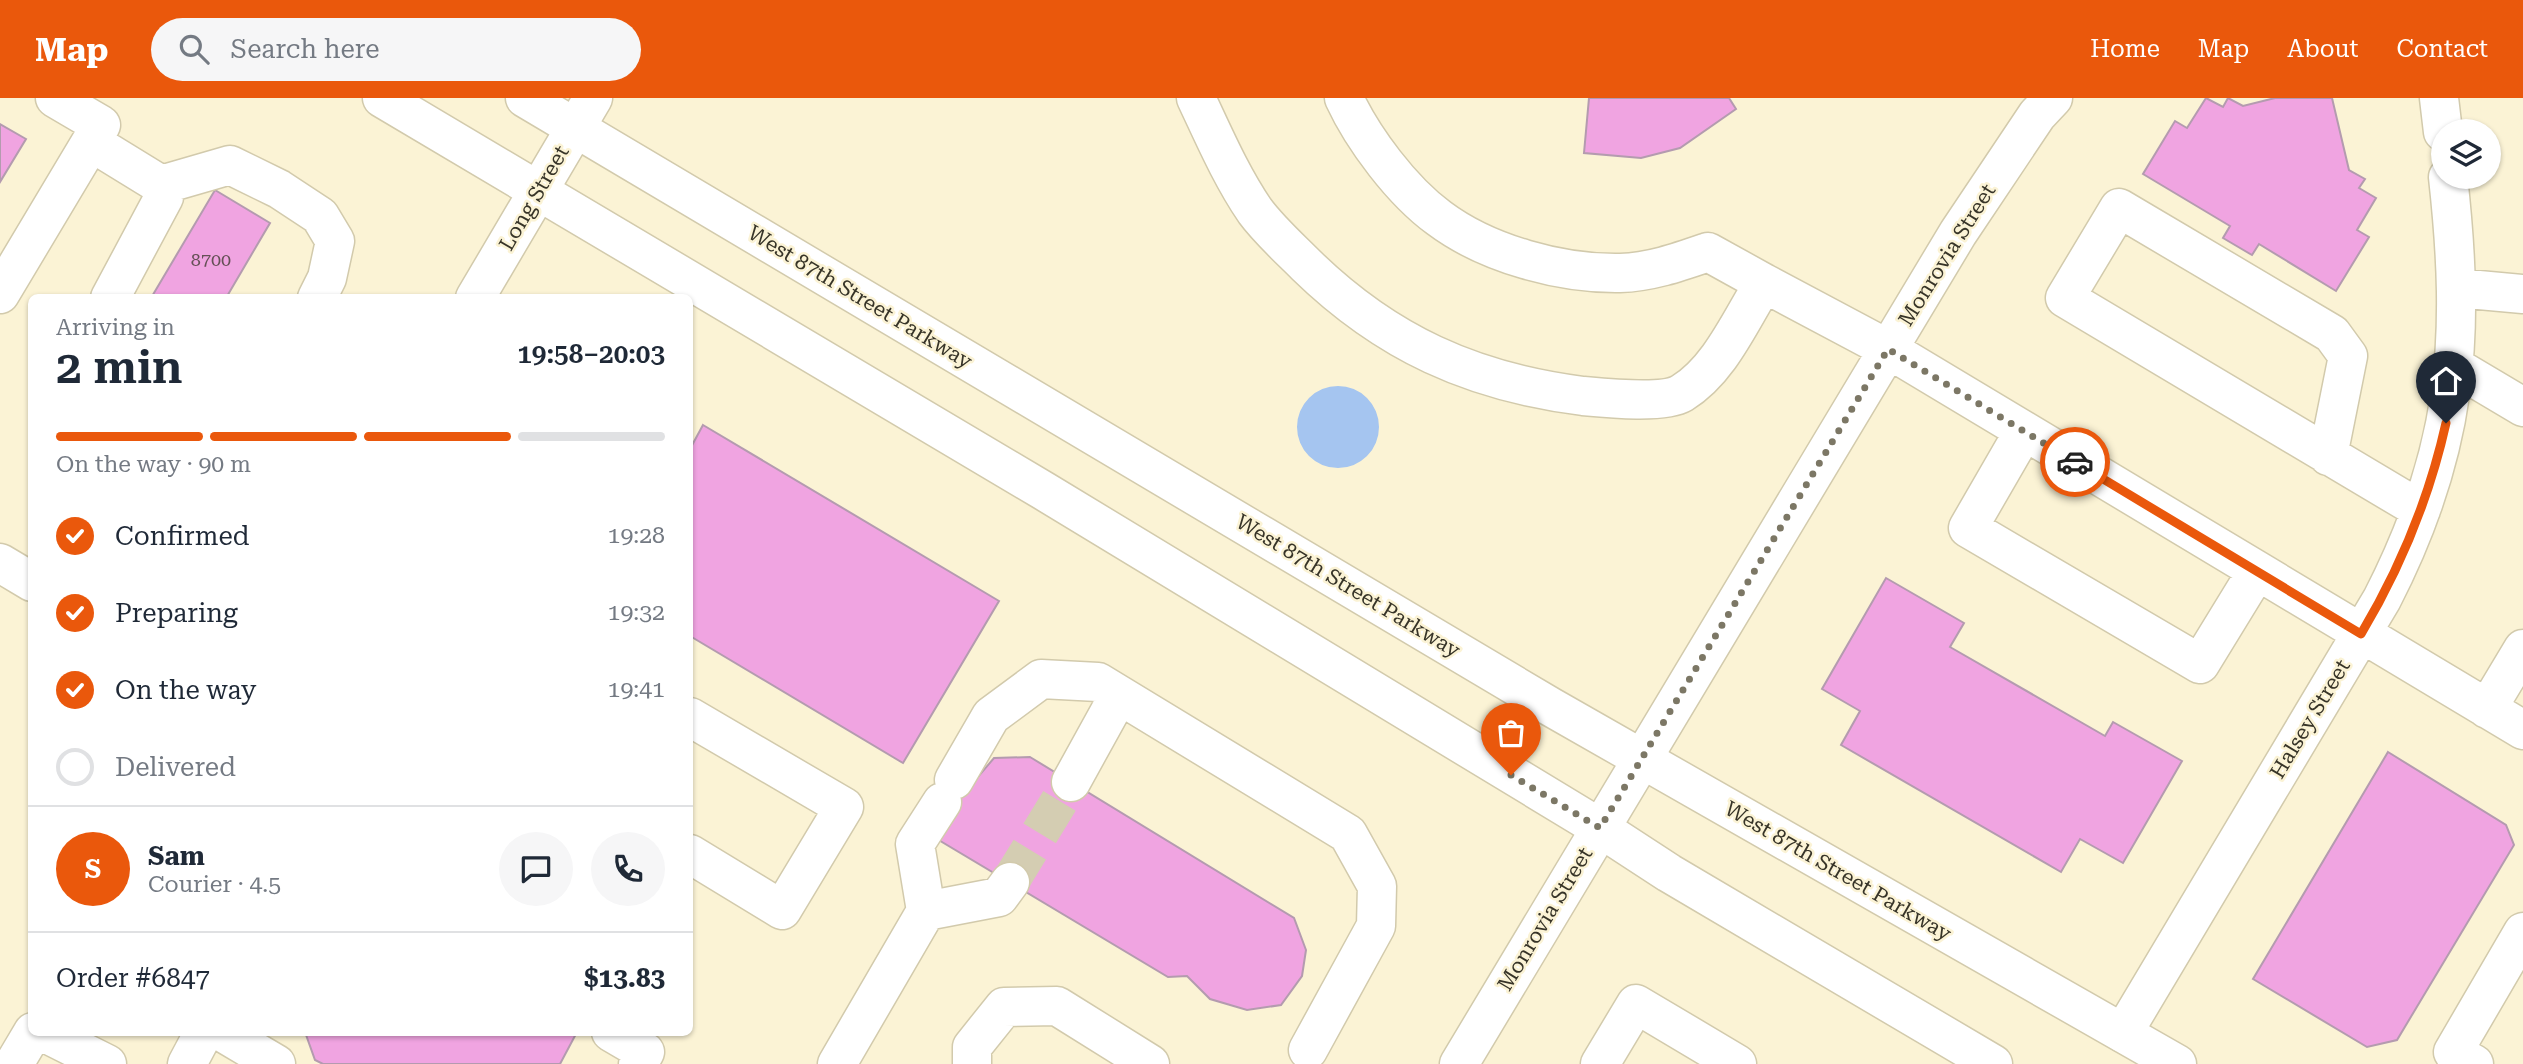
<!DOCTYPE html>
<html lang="en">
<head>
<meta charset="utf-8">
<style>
  :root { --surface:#fff; --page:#f6f6f7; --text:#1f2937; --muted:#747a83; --line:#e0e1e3; --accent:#ea580c }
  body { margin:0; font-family:"Roboto Serif",serif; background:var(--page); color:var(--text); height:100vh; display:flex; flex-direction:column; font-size:26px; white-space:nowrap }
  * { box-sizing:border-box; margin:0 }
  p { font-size:23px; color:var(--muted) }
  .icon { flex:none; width:38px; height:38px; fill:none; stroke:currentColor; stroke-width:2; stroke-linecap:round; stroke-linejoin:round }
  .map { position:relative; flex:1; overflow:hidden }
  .details { position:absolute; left:28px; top:196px; width:665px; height:742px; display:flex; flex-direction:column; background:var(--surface); border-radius:10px; box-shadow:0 2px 5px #0004 }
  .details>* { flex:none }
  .fabs { position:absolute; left:2431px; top:21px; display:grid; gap:14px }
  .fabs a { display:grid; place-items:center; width:70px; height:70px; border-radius:50%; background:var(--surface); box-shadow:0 2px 5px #0004; font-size:35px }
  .pin { position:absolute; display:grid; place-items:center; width:60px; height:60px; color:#fff; margin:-72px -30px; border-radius:50% 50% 50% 0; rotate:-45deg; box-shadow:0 0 7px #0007 }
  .pin .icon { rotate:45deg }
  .courier { position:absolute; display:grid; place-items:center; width:70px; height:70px; margin:-35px; border:5px solid #ea580c; border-radius:50%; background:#fff; color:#222; box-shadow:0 2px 9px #0007 }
  .head em { font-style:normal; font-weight:600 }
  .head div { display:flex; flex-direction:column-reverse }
  .head { display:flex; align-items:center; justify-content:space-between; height:119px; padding:0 28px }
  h1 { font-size:46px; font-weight:600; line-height:52px }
  .bar { display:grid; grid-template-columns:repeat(4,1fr); gap:10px 7px; align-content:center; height:84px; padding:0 28px }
  .bar i { height:9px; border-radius:5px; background:var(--line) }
  .bar .on { background:var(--accent) }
  .bar p { grid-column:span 4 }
  .line { display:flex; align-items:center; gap:18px; padding:0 28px; border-top:2px solid var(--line) }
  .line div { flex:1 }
  .round { display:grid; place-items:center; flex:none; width:74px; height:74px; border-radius:37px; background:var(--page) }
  ol { padding:0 28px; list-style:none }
  li { display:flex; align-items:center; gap:21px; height:77px }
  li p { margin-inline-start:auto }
  li .icon { padding:7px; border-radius:50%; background:var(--accent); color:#fff; stroke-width:4 }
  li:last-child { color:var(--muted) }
  li i { width:38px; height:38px; border:4px solid var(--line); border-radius:50% }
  header { display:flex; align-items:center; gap:42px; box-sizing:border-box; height:98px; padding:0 35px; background:var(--accent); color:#fff }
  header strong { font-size:33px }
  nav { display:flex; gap:38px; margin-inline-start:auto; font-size:24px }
  .search { width:490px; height:63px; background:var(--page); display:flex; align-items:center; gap:18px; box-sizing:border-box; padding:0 24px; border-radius:38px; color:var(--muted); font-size:26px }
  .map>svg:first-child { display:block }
  .water { fill:#a5c5f0 }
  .building { fill:#f0a4e1; stroke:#b49baf; stroke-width:2 }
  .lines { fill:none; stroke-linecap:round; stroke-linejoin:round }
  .minor-tunnel { stroke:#d4cdb2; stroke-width:38; stroke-dasharray:38 19; stroke-linecap:butt }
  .minor-casing { stroke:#d2caac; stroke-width:41 }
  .major-casing { stroke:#d2caac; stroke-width:41 }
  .minor { stroke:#fff; stroke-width:38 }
  .major { stroke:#fff; stroke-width:38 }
  .done { stroke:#7c7765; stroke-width:7; stroke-dasharray:0 12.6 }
  .route { stroke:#ea580c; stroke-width:9 }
  .labels { text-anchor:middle; stroke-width:5; stroke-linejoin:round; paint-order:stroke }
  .number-label { font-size:18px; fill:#655056 }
  .street-label { font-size:21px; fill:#373428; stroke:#fbf3d5 }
</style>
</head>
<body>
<header>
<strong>Map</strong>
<div class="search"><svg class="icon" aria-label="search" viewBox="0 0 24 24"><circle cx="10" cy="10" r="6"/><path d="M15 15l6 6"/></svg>Search here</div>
<nav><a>Home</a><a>Map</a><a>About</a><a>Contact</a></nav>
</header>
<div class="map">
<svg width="2523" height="966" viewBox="0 0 2523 966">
  <rect width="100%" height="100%" fill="#fbf3d5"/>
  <path class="water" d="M1297 329a41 41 0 1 1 82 0a41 41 0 1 1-82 0Z"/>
  <path class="building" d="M1589 0H1729L1736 11 1680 50 1641 60 1584 55Z
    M2206 0 2223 9 2228 0 2243 8 2275 0H2332L2349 72 2365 81 2359 90 2376 100 2357 132 2369 139 2336 193 2259 146 2252 157 2223 140 2230 128 2143 76 2175 23 2187 30Z
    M0 26 26 41 0 84Z
    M215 92 270 125 226 200H151Z
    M703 327 999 503 903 665 690 538V351Z
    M1886 480 1964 525 1950 549 2105 638 2113 624 2182 663 2123 765 2080 741 2061 774 1841 647 1860 613 1822 591Z
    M2388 654 2506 727 2514 747 2397 942 2367 949 2253 881Z
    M1030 659 1294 820 1306 852 1302 878 1281 907 1247 912 1210 901 1187 878 1168 879 937 741 945 680 972 686 994 660Z
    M305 934H577L560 966H323L315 962Z"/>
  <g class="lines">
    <path class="minor-tunnel" d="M1010 784 1071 684"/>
    <g class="minor-casing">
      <path id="minor" d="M1196 0C1214 38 1231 78 1255 113 1269 132 1289 150 1306 167 1386 245 1472 284 1583 298 1605 300 1664 306 1682 295 1720 272 1741 221 1764 185L1888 251 2523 632
        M1344 0C1363 41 1402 93 1439 120 1487 156 1561 176 1620 175 1651 174 1679 164 1708 154L1764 185
        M2439 0 2443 34
        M91 44 161 87 164 99 110 200
        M161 87 230 67 279 91 320 118 335 143 327 180 317 200
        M2457 190 2523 196
        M0 196 101 27 55 0
        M475 200 593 0
        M2454 268 2523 309
        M2024 333 1968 430 2200 566 2257 473
        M2328 358 2348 258 2332 236 2119 110 2065 200 2421 412
        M0 465 32 484
        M2487 611 2523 551
        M690 619 844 709 782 812 690 756
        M954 682 991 618 1041 581 1098 584 1348 736 1377 788 1376 828 1308 952
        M1071 684 1119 597
        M926 813 999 799 1010 784
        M43 934 107 966
        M222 934 276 966
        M611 934 645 954 638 966
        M2123 935 2382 501C2458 353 2466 241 2448 79
        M14 966 33 934
        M187 966 204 934
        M837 966 926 813 915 746 942 704
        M972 966V949L1004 909 1057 908 1150 966
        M1459 966 1958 135 2037 17 2053 0
        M1600 966 1636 906 1737 966
        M2474 966 2453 954 2523 834"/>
    </g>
    <g class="major-casing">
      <path id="major" d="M382 0 1044 393 1600 730 1669 775 1993 966
        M525 0 1551 609 2177 966"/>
    </g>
    <use href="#minor" class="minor"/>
    <use href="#major" class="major"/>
  </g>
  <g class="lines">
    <path class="done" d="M1511 677 1600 730 1888 251 2075 364"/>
    <path class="route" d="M2075 364 2361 536C2401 469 2429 401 2446 325"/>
  </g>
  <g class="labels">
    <g class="number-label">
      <text x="211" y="168">8700</text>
    </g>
    <g class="street-label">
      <text transform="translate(534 100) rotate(-60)" y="7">Long Street</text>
      <text transform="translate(1947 157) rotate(-58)" y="7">Monrovia Street</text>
      <text transform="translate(860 199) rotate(31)" y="7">West 87th Street Parkway</text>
      <text transform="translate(1348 488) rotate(31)" y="7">West 87th Street Parkway</text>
      <text transform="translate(2310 621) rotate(-59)" y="7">Halsey Street</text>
      <text transform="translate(1838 773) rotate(30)" y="7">West 87th Street Parkway</text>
      <text transform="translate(1545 821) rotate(-59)" y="7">Monrovia Street</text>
    </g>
  </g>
</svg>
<div class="fabs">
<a><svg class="icon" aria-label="layers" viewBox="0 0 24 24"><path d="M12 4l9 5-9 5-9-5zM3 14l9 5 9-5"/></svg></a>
</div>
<div class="pin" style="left:1511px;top:677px;background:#ea580c"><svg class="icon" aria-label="bag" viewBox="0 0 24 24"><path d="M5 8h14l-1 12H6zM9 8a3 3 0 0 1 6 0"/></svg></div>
<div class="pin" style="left:2446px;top:325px;background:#1f2937"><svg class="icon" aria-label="home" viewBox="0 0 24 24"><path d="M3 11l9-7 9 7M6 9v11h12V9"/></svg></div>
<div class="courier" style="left:2075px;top:364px"><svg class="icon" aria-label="car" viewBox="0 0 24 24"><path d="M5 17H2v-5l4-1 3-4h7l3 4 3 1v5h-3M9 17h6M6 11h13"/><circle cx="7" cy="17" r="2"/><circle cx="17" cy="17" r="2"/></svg></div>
<section class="details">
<div class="head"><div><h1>2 min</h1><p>Arriving in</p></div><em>19:58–20:03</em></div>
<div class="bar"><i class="on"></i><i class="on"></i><i class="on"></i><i></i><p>On the way · 90 m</p></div>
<ol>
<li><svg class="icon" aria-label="check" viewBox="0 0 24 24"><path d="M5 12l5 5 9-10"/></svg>Confirmed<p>19:28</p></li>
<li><svg class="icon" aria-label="check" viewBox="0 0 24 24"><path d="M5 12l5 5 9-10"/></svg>Preparing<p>19:32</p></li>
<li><svg class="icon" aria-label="check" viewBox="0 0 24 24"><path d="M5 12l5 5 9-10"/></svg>On the way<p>19:41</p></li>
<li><i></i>Delivered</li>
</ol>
<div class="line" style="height:126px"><b class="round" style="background:var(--accent);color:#fff">S</b><div><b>Sam</b><p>Courier · 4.5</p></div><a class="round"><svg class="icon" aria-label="chat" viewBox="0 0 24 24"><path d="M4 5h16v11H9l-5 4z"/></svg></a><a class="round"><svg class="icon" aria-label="phone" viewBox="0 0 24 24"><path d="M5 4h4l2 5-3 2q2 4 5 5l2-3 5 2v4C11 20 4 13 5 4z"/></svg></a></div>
<div class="line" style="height:91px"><div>Order #6847</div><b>$13.83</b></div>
</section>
</div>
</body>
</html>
